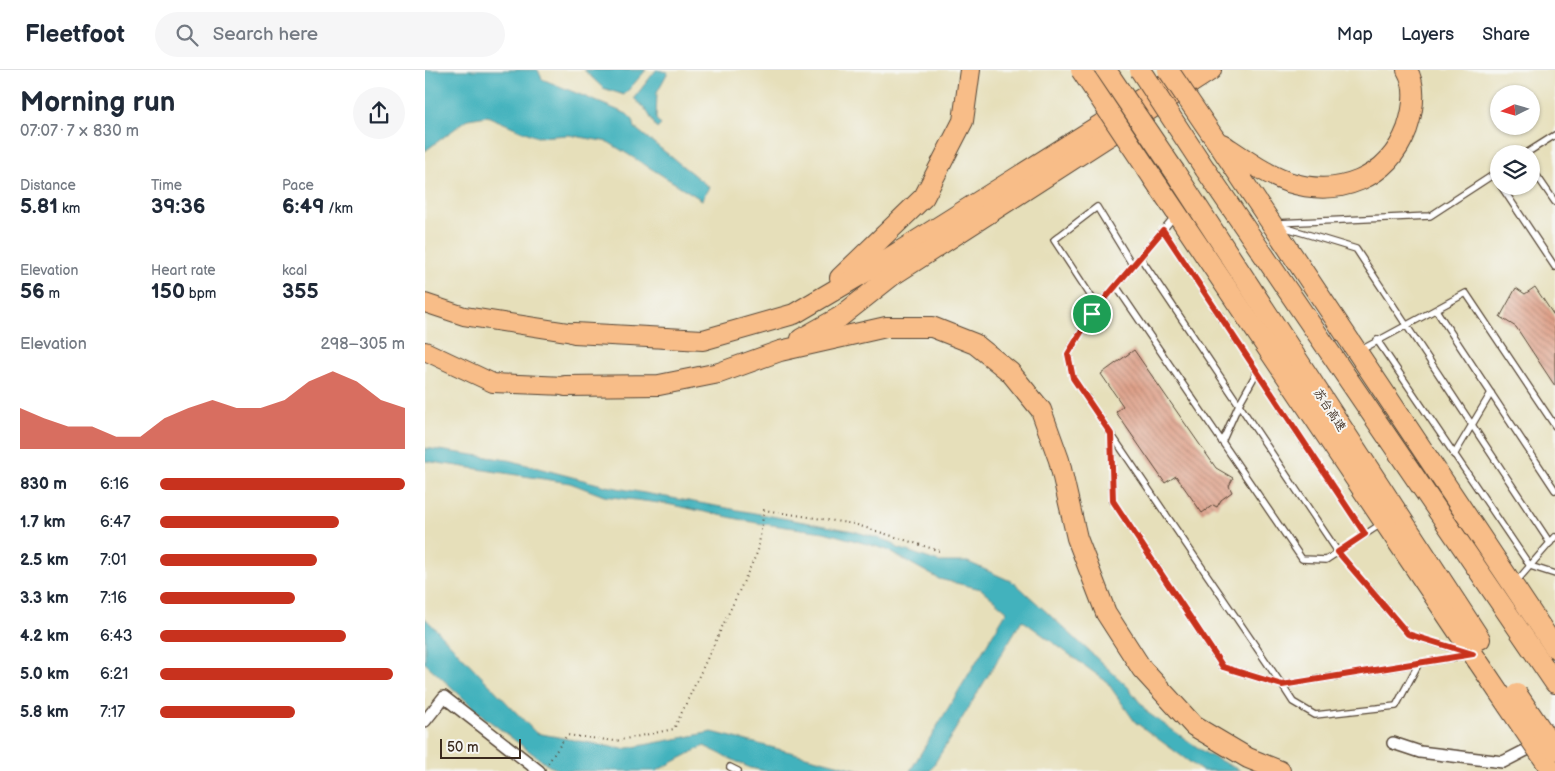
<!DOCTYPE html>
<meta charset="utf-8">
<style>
:root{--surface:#fff;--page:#f6f6f7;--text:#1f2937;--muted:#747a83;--line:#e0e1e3;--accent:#c8321e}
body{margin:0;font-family:"Balsamiq Sans","LXGW WenKai TC",sans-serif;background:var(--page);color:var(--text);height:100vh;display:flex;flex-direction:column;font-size:19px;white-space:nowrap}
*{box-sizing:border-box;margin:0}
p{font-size:16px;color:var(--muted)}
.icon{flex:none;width:28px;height:28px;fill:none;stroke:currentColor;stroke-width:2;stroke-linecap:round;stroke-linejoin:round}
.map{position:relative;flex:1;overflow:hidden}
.drawer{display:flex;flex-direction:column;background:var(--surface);width:425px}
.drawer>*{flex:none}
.needle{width:32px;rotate:265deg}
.controls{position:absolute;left:1065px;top:15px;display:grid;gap:10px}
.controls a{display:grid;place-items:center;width:50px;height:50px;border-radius:50%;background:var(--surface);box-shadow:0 1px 4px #0004;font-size:25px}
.scale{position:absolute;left:15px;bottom:12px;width:81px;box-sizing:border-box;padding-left:5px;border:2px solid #3b2a1e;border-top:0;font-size:14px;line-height:18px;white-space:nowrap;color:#3b2a1e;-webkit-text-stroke:4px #f6f6f2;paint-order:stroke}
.pin{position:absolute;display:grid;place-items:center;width:42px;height:42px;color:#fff;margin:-21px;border:2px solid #fff;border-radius:50%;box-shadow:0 1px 5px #0007}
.round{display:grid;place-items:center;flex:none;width:52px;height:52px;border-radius:26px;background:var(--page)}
.head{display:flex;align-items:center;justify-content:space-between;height:85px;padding:0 20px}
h1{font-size:28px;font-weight:800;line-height:38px}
.stats{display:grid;grid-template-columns:repeat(3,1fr);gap:8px;height:85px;padding:5px 20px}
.stats div{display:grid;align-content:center}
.stats b{font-size:21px;font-weight:800}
.stats small{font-size:14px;font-weight:400}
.stats p{font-size:14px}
.chart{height:140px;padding:10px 20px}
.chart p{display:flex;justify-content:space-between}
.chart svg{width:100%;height:90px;margin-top:5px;fill:var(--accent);opacity:.7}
ul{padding:0 20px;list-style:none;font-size:16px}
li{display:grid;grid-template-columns:80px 60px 1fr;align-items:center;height:38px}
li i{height:12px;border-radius:6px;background:var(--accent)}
header{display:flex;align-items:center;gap:30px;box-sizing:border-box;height:70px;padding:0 25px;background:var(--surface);border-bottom:1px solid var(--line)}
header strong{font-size:24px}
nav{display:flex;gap:28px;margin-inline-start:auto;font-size:18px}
.search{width:350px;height:45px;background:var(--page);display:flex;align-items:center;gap:12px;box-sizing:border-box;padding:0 18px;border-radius:28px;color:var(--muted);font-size:19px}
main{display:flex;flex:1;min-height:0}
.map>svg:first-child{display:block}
.water{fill:#43b2bd;stroke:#3f6e6e}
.building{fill:url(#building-back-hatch)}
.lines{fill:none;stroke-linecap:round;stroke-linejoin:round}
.service-casing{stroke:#554535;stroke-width:8}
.minor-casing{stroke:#554535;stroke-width:14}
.primary-casing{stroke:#554535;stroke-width:20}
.motorway-casing{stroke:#554535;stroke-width:22}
.path{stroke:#554535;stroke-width:2;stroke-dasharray:1 4;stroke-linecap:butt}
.service{stroke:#fff;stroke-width:5.5}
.minor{stroke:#fff;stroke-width:11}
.primary{stroke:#f8bd88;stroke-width:18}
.motorway{stroke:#f8bd88;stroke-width:20}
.motorway-bridge-casing{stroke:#554535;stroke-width:22;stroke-linecap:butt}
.motorway-bridge{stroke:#f8bd88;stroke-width:20}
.route-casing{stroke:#fff;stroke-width:10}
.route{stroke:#c8321e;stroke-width:6}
.labels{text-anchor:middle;stroke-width:4;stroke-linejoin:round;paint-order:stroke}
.street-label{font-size:12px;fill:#3b2a1e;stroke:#f6f6f2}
</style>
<header>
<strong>Fleetfoot</strong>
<div class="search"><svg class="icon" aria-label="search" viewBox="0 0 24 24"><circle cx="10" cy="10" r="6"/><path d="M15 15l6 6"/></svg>Search here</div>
<nav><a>Map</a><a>Layers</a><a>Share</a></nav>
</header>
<main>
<section class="drawer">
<div class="head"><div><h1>Morning run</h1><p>07:07 · 7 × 830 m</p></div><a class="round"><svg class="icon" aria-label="share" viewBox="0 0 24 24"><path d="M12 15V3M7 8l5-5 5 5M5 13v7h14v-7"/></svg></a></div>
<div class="stats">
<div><p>Distance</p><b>5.81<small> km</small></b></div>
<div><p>Time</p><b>39:36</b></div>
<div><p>Pace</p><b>6:49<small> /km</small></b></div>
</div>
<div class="stats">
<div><p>Elevation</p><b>56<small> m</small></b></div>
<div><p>Heart rate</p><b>150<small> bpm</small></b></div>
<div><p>kcal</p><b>355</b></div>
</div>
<div class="chart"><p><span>Elevation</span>298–305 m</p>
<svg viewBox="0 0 160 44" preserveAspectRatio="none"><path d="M0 44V24L10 29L20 33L30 33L40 38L50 38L60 29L70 24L80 20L90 24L100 24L110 20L120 11L130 6L140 11L150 20L160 24V44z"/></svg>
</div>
<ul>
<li><b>830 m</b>6:16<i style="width:100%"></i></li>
<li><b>1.7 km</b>6:47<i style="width:73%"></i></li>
<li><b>2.5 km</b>7:01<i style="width:64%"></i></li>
<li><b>3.3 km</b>7:16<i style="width:55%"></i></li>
<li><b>4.2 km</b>6:43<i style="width:76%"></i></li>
<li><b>5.0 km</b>6:21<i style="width:95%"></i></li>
<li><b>5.8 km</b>7:17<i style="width:55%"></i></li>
</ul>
</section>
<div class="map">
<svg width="1130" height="701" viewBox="0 0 1130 701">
<defs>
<pattern id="building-back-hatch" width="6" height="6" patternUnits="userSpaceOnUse" patternTransform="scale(1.25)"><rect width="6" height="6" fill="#dea089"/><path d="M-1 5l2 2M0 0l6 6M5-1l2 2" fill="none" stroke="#b5836f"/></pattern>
</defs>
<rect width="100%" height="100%" fill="#f6f6f2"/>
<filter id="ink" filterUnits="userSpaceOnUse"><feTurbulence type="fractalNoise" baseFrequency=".02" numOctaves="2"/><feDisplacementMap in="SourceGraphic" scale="10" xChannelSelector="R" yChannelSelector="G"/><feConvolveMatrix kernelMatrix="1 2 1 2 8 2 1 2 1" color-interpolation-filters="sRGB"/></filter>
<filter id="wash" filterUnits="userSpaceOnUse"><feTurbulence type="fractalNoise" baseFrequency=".0096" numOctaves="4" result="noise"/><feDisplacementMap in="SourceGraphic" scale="20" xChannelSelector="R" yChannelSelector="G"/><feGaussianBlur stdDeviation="1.12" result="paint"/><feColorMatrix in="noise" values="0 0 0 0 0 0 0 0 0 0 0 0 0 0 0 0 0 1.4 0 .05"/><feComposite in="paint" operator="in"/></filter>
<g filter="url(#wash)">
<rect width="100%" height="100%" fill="#e6dfba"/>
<g class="water">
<polygon points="0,0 113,0 117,9 202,44 208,50 210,58 284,117 277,130 183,72 144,65 112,67 62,46 43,49 0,81"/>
<polygon points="159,0 221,0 199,25 178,18"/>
<polygon points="231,0 243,2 232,22 231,49 236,55 232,59 223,43 209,28"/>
<polygon points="0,378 83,390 181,416 428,461 466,472 473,478 514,492 543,492 590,513 703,617 723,643 782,684 816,701 777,701 710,652 682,612 597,550 505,701 485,701 582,541 556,519 514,509 460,479 399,462 332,453 242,434 179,426 145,413 0,391"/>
<polygon points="0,548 111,663 198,679 287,662 439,701 341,701 325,698 279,676 231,701 137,701 124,696 59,647 0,593"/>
</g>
<g id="blocks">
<g class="building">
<polygon points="1110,217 1130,247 1130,316 1091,257 1075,247 1091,218 1100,224"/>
<polygon points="709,280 791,398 808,408 804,416 807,422 796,430 792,437 788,435 777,443 751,406 740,413 691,342 698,336 676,304"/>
</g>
</g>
</g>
<g filter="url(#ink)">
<use href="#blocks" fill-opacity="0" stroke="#554535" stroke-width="1"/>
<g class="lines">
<g class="service-casing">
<g id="service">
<polyline points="1100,84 1130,65"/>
<polyline points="1106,97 1130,132"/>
<polyline points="1076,116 1130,197"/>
<polyline points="749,147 667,244 643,284 648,308 857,615 1044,585"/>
<polyline points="852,153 1005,146 1074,101"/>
<polyline points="855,156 931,179 1125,473"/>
<polyline points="738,160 940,464"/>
<polyline points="715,187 913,482 983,564 1039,582"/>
<polyline points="691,216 877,489 901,490 956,454"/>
<polyline points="673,237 629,170 672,137 708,196"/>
<polyline points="1011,240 1130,420"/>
<polyline points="952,270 1105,496 1130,504"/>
<polyline points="936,280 1041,223 1130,356"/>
<polyline points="686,364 688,431 798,597 857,615 868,632 890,645 971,636 994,593"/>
<polyline points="797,372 814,334 832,302"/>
<polyline points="1029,385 1066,323"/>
<polyline points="1091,512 1130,467"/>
<polyline points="305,697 313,701"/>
</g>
</g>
<g class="minor-casing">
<g id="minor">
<polyline points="0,651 19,627 114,701"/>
<polyline points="968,673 995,682 1078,692 1113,674"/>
</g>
</g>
<g class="primary-casing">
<g id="primary">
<polyline points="0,233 39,246 149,263"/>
<polyline points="0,281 68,313 140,316"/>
</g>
</g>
<g class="motorway-casing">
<g id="motorway">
<polyline points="790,69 1130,578"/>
<path d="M 797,74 C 818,88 840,104 863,112 C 914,128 963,109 982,59 C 988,41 992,17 982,0"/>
<polyline points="780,99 1130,613"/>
<polyline points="750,102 1055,569"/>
<polyline points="728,108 1052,590"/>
<polyline points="415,208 499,127 538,51 545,0"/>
<polyline points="149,263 278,270 369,244 461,190 762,0"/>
<polyline points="376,269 415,247 468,205 786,0"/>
<polyline points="140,316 234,315 294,303 355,281 461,257 507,257 550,274 585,302 616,340 634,390 652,468 681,543 717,599 769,656 823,688 855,701"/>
</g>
</g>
<polyline class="path" points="123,693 142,665 190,671 249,659 333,481 339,440 429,454 515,481"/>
<use href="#service" class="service"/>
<use href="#minor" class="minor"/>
<use href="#primary" class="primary"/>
<use href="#motorway" class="motorway"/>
<g class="motorway-bridge-casing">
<g id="motorway-bridge">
<polyline points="656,0 728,108"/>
<polyline points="681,0 750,102"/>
<polyline points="715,0 780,99"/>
<polyline points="743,0 790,69"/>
<polyline points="1052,590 1127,701"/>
<polyline points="1092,624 1130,680"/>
</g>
</g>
<use href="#motorway-bridge" class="motorway-bridge"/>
</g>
</g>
<g class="lines" filter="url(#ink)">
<g class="route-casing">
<polygon id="route" points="738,160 940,464 913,482 983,564 1048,584 857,615 798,597 688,431 686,364 648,308 643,284 667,244"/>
</g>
<use href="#route" class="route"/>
</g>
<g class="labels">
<g class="street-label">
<text transform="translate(905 340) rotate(57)" y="4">苏台高速</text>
</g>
</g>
</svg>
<div class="controls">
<a><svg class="needle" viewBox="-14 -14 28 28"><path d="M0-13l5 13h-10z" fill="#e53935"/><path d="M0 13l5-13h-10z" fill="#747a83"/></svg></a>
<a><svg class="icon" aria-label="layers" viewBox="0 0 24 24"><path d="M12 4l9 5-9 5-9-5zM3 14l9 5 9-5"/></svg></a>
</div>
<div class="scale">50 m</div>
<div class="pin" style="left:667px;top:244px;background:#1e9e55"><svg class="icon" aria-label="arrive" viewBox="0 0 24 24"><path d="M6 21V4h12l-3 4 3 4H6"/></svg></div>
</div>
</main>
